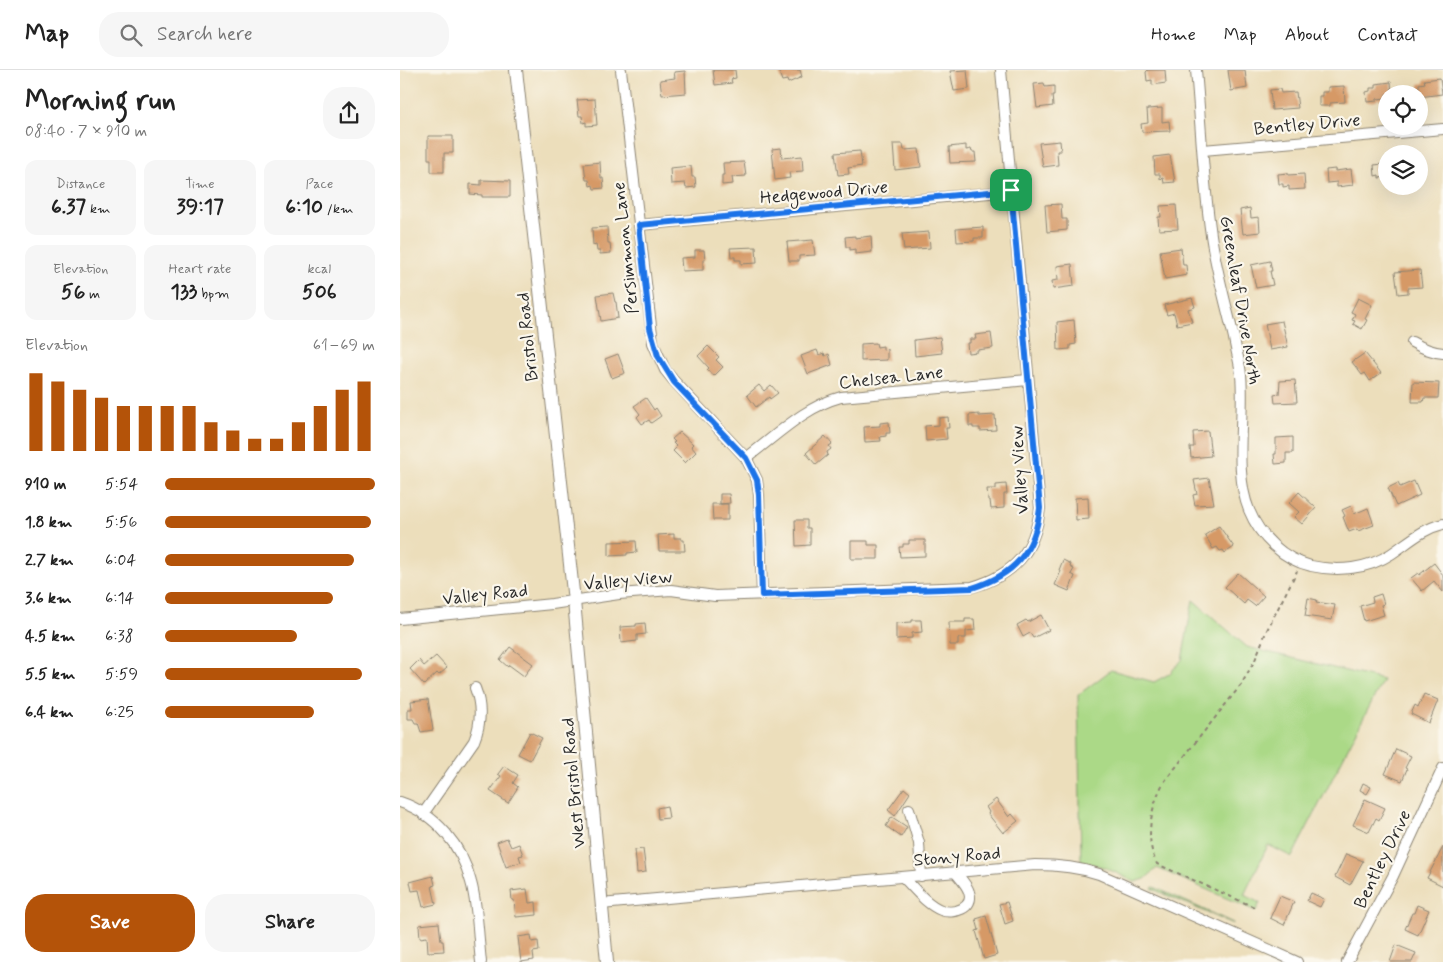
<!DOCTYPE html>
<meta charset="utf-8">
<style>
:root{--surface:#fff;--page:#f6f6f6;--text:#222;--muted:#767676;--line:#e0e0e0;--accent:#b45309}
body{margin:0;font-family:Mynerve,sans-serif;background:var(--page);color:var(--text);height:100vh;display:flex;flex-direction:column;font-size:19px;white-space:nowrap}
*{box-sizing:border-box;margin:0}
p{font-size:16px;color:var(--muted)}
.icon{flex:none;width:28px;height:28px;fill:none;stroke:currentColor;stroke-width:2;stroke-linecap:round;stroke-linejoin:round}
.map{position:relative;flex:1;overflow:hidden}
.details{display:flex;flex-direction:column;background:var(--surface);width:400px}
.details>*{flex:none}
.controls{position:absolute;left:978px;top:15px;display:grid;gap:10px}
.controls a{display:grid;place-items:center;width:50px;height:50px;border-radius:50%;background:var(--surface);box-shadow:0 5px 20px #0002;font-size:25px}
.pin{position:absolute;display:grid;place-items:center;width:42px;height:42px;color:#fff;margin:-21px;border-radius:10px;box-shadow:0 2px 8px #0006}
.round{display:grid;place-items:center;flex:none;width:52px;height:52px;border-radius:20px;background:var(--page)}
.headline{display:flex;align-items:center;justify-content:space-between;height:85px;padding:0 25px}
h1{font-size:28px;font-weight:700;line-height:38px}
.figures{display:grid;grid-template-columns:repeat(3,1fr);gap:8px;height:85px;padding:5px 25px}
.figures div{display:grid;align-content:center;border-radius:12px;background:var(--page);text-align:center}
.figures b{font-size:21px;font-weight:700}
.figures small{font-size:14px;font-weight:400}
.figures p{font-size:14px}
.chart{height:140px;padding:10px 25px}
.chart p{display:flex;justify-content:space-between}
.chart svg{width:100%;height:90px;margin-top:5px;stroke:var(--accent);stroke-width:6}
.primary-button{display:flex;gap:10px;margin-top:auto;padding:10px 25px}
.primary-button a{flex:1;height:58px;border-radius:20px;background:var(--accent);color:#fff;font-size:20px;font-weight:700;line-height:58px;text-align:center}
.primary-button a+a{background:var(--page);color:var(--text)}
ul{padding:0 25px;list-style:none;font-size:16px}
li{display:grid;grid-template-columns:80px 60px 1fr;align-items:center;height:38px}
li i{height:12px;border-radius:6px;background:var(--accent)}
header{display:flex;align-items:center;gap:30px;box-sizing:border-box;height:70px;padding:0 25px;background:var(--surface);border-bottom:1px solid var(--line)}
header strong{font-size:24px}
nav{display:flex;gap:28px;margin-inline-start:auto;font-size:18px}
.search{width:350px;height:45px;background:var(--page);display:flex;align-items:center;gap:12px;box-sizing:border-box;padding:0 18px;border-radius:20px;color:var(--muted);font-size:19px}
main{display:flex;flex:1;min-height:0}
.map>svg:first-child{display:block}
.grass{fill:#abd987;stroke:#6b8259}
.garden{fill:url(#garden-furrows);stroke:#6b8259}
.building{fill:#d69966}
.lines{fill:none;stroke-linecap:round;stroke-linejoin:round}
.minor-casing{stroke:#8c8473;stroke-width:12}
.major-casing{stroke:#8c8473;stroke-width:14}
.path{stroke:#8c8473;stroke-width:2;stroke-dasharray:4 4;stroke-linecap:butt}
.minor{stroke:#fff;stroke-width:10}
.major{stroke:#fff;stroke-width:12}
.route-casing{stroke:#fff;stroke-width:10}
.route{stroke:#1a73e8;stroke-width:6}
.labels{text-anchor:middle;stroke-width:4.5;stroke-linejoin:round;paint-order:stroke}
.street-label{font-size:18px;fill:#2b2b2b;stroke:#fbf7ec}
</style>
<header>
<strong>Map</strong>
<div class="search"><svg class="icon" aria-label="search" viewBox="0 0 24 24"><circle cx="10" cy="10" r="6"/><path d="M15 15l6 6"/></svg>Search here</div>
<nav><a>Home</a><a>Map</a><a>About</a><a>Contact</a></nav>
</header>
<main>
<section class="details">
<div class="headline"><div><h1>Morning run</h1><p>08:40 · 7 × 910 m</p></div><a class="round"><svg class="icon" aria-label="share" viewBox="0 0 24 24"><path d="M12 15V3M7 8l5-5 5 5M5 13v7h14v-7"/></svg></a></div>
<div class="figures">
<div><p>Distance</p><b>6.37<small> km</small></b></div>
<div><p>Time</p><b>39:17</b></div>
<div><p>Pace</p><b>6:10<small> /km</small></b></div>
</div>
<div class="figures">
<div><p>Elevation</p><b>56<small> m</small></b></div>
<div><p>Heart rate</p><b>133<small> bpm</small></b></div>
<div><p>kcal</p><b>506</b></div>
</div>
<div class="chart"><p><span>Elevation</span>61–69 m</p>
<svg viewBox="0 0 160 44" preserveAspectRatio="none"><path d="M5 44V6M15 44V10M25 44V14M35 44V18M45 44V22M55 44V22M65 44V22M75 44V22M85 44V30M95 44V34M105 44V38M115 44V38M125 44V30M135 44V22M145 44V14M155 44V10"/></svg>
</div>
<ul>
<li><b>910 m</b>5:54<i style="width:100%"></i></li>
<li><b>1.8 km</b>5:56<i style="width:98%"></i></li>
<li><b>2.7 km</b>6:04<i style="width:90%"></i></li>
<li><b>3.6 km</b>6:14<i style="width:80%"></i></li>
<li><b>4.5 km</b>6:38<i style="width:63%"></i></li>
<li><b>5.5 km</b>5:59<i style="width:94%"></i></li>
<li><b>6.4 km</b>6:25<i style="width:71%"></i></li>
</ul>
<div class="primary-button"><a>Save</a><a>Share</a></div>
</section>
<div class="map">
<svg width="1043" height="892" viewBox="0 0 1043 892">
<defs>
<pattern id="garden-furrows" width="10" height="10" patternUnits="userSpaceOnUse" patternTransform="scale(1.25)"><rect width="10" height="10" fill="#abd987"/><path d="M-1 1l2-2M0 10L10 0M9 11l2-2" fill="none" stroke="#93ba75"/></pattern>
</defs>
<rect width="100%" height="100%" fill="#fbf7ec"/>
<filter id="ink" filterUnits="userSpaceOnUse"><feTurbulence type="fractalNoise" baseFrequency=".02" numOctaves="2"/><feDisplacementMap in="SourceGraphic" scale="10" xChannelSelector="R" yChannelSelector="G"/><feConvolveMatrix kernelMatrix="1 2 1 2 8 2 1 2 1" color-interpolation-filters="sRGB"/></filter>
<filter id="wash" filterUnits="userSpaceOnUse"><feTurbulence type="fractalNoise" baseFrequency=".0096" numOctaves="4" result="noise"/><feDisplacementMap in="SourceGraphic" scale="20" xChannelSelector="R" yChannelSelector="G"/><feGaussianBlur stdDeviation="1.12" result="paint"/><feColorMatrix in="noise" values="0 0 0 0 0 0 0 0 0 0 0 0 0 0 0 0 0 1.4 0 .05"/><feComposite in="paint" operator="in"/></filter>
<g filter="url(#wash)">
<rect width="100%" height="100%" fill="#ecdebb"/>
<polygon class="grass" points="793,530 847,577 983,610 892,787 868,775 844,825 860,833 856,841 757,798 745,809 735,812 706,798 681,791 678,625 711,600 754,612 769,604 782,590"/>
<polygon class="garden" points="754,817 833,853 833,854 753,819 752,818"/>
<g id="blocks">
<g class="building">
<polygon points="313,0 335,0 336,8 331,9 332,13 315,15"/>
<polygon points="378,0 400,0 402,7 388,13 387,10 382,11"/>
<polygon points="567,0 569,19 554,21 550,1"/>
<polygon points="748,0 765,0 766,13 752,15 752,10 747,11 746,2"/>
<polygon points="828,0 845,0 847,18 831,21"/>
<polygon points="285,1 286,23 262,25 260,10 275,8 274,2"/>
<polygon points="1040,8 1042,24 1019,27 1019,14 1025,13 1024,10"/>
<polygon points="991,12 992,24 986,24 986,28 977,29 977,31 967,32 966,22 970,21 970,18 976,18 976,14"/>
<polygon points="644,13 645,17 654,16 654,25 652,25 653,36 637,38 634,14"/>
<polygon points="944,16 945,32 930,33 930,36 919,36 919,26 922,26 922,22 928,22 928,17"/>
<polygon points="880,19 881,23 896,22 898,38 872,40 870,20"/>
<polygon points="195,29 197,55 186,56 186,52 183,53 182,46 179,46 177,30"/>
<polygon points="762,38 762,52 769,51 770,61 742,62 741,54 748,53 747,39"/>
<polygon points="28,66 53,66 53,83 44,83 44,102 31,102 31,89 28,89"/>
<polygon points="660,71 661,81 657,81 658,95 643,97 639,73"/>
<polygon points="493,74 503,74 504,80 519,79 521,97 495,100"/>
<polygon points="566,75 566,80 571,79 572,82 575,82 576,92 550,93 549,77"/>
<polygon points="381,78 382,88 402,86 403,101 389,102 390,108 375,110 372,79"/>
<polygon points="460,81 462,96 448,98 449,104 438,105 435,83"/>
<polygon points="770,85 775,112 764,113 763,108 760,109 760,104 755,104 754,87"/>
<polygon points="200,92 201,108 203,108 204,118 194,119 193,115 190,116 189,110 186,110 184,94"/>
<polygon points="344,92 346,106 332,107 333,114 322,115 322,105 324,105 323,93"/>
<polygon points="983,94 983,96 986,96 986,107 979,108 979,105 975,106 974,95"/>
<polygon points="291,96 292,107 295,107 296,117 286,118 285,113 271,114 270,98"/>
<polygon points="935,99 935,101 951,99 953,115 937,117 937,112 927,113 926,100"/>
<polygon points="888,103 888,105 904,104 905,119 889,120 889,116 883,117 883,114 879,114 878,104"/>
<polygon points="81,110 110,111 110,127 82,127 82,125 70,124 70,114 81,115"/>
<polygon points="661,134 662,149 667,149 667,160 647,162 645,135"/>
<polygon points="776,135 778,159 759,160 758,147 761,147 760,136"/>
<polygon points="850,138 851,148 859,147 860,162 843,164 840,140"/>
<polygon points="207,157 208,173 210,173 211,183 200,184 200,181 197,181 196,174 193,175 192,158"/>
<polygon points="583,157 583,168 574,168 574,171 557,172 556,159"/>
<polygon points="529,162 530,178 504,180 502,164"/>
<polygon points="455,166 455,168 471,166 472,182 455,184 455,179 450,180 450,177 446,177 445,167"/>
<polygon points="413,170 415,185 399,186 399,191 389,191 387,172"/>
<polygon points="356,177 357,193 341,194 341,190 335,190 335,187 331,187 330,178"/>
<polygon points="781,178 783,195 786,195 787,205 765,209 760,181"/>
<polygon points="295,180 304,180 305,190 303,190 303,200 282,201 281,188 295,187"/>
<polygon points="870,191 872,201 870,201 873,215 856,218 851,195"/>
<polygon points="672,194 674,216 653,219 652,211 658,210 657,196"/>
<polygon points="1020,200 1022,217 1008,218 1008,223 998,224 995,202"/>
<polygon points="213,223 215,232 216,232 218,248 201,251 197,225"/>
<polygon points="792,228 795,237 788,239 792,252 777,255 774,243 767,245 764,235"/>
<polygon points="958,228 972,235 965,249 967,250 962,259 953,254 955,251 952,250 955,244 951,242"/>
<polygon points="674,250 676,274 670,275 670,279 658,280 657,252"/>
<polygon points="882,251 888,277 870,280 865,254"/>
<polygon points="591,263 593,278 577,280 577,282 568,283 567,273 570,273 570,269 576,269 575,265"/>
<polygon points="540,267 542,283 515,286 514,270"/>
<polygon points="476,273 477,277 483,276 483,280 487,279 487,290 461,291 461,274"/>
<polygon points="308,276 319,287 316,290 323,297 314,306 307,300 309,298 298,286"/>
<polygon points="417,280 419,285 424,283 425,286 429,284 432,295 408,304 401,286"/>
<polygon points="965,283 981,303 970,311 965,303 962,305 952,292"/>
<polygon points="218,284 225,303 212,308 205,289"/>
<polygon points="895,310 897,332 875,333 874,325 879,324 880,311"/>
<polygon points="1013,312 1039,313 1038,328 1024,328 1023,332 1012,332"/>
<polygon points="359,315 364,321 371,315 378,323 370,329 369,327 356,337 347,325"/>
<polygon points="246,328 254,340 256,338 261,346 251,353 249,350 242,354 237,347 240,344 234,336"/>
<polygon points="579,344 579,346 595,345 596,360 580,361 580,358 573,358 573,356 569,356 569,345"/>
<polygon points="548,347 549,358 546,358 547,369 526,371 525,356 539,355 539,348"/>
<polygon points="489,352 490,363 486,363 486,366 480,367 481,371 465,372 464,357 480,356 480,353"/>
<polygon points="808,361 811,386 791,388 790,377 794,377 793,362"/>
<polygon points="280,362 293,374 291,376 296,382 285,393 273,381 277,377 273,373 275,372 272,369"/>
<polygon points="425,366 432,374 429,376 431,379 427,382 428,385 416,395 406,383"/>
<polygon points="893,367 893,383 886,383 886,393 875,394 874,384 876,384 876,368"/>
<polygon points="809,408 814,434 795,435 793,425 797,424 794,410"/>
<polygon points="1014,411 1020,425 996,436 988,418 998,413 1000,417"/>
<polygon points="606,414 607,424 604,424 604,438 591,439 590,430 588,430 587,419 596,419 596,415"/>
<polygon points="899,422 916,438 902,454 894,447 899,442 889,433"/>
<polygon points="320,424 329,424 330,433 320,434"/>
<polygon points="688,427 689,449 676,450 675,428"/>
<polygon points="312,434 328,434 328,450 313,450"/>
<polygon points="951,436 954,444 968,438 974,455 958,461 957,459 949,462 943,447 945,446 942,440"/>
<polygon points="395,450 407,450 407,458 410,458 410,475 396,476"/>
<polygon points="819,456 834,477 825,483 823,480 820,481 817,477 813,479 805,465"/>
<polygon points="274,464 274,468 281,468 281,470 284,470 285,481 259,481 258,465"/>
<polygon points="509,470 525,470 525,486 500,487 499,477 503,477 503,474 509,474"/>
<polygon points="236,471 237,482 227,483 227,485 209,486 209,472"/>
<polygon points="451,471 468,471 468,475 478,475 478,489 451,489"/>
<polygon points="663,490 671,494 670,497 674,499 671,504 675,506 669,521 655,515 661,501 659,500"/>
<polygon points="1034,493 1043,505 1043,522 1034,511 1022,521 1011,508 1018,503 1019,505"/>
<polygon points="838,503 864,526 855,536 847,530 844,534 825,517"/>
<polygon points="981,524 984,534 981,535 984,545 964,551 960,536 973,532 972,527"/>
<polygon points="908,528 917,530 916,532 935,535 932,550 905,546"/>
<polygon points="641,545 649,560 633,568 630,563 623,567 617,555 626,550 628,552"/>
<polygon points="565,549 574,549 575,560 566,561 566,568 558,568 558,575 550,575 549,552 565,552"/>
<polygon points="512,550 521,550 522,562 512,563 512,568 496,569 496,553 512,552"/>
<polygon points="245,553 246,564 237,565 237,571 221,573 220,557 236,556 236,554"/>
<polygon points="110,577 133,594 124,606 109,595 108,597 100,590"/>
<polygon points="36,586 47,598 39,605 37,603 24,615 10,599 19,590 24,596"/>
<polygon points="1024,624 1038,630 1029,653 1011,644 1015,635 1018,637"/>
<polygon points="28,629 33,660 21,662 18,653 15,653 13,649 8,649 8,639 12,639 11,631"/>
<polygon points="130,662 142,668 130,690 118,684"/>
<polygon points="996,679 1011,686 1005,698 1007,699 1002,711 985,704"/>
<polygon points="104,696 118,705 113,713 118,717 108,733 90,721 101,706 98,704"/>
<polygon points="963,713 971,717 967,724 960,720"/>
<polygon points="504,718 510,723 495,746 488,740"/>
<polygon points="596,729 609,747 612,744 618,751 603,763 588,744 589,742 586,737"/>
<polygon points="965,729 985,738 979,750 976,748 969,762 953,755"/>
<polygon points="267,736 269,748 258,749 257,738"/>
<polygon points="492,747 507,757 501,767 486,756"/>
<polygon points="107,768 111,777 119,774 123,785 119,786 121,792 106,797 97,772"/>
<polygon points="1043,777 1043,816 1027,808"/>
<polygon points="243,779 246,802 237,803 235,780"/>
<polygon points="946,784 963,791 950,815 935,807"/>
<polygon points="33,806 35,815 32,816 36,834 23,837 19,820 12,821 10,812"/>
<polygon points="127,819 129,833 136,832 137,845 116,847 114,830 112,830 111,821"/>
<polygon points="911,823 924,829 920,837 907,831"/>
<polygon points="880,826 894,832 884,855 870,848"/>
<polygon points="607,832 613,851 605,854 599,834"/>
<polygon points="1017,835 1029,840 1018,865 1005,859 1012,843 1014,843"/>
<polygon points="586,846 597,885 584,889 576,861 579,860 576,849"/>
<polygon points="39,853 41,871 43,871 44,881 28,882 27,867 20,868 19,855"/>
<polygon points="131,865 132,872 138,871 139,881 133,882 134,890 121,892 118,867"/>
<polygon points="996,875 1016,883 1012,892 990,892"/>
</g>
</g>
</g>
<g filter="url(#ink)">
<use href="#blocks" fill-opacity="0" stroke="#8c8473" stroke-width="1"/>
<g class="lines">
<g class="minor-casing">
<g id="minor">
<polyline points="221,0 253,273 265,300 274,311 346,388 357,410 359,425 362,525"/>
<path d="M 796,0 C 801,55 803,111 811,165 C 816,200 826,234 834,268 C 836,281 840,293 841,305 C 845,347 833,401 849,440 C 860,467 883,489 911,496 C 938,502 968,499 991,484 C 1009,472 1022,459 1043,454"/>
<polyline points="803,80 1043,59"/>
<polyline points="239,155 611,121"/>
<path d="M 1012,272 C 1022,278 1031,282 1043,283"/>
<path d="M 346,388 C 376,366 404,337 441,327 L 628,310"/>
<path d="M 0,549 L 152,534 L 219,524 L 271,520 L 315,526 L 572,517 C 614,505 635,482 640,438 L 601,0"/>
<path d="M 0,732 C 36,744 62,776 71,812 C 78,837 78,866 81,892"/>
<polyline points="509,739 519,773 521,806"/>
<path d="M 23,744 L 74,671 C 81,654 82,636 75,618"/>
<path d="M 503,807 C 514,818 526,834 541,840 C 553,845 575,838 569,822 C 567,815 560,808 556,803"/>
<path d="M 201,834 L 635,795 C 657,795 678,797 699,804 L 897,892"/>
<polyline points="947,892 993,806 1043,698"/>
</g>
</g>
<g class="major-casing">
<polyline id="major" points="116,0 174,531 207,892"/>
</g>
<path class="path" d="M 854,837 L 757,794 C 744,770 751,734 764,712 L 841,615 L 855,590 L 866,562 L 897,501"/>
<use href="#minor" class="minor"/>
<use href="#major" class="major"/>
</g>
</g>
<g class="lines" filter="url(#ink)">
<g class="route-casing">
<path id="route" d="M 611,120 L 640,438 C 635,482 614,505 572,518 L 362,525 L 359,425 L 357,410 L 346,388 L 274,312 L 258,286 L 250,258 L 239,155 Z"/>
</g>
<use href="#route" class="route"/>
</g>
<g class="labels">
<g class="street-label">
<text transform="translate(907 54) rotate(-5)" y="6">Bentley Drive</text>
<text transform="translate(424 122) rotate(-5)" y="6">Hedgewood Drive</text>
<text transform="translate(225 178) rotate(-96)" y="6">Persimmon Lane</text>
<text transform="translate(841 230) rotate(80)" y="6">Greenleaf Drive North</text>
<text transform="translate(127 267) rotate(-96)" y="6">Bristol Road</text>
<text transform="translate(491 307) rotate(-6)" y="6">Chelsea Lane</text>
<text transform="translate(619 400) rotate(-94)" y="6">Valley View</text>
<text transform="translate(228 510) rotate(-5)" y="6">Valley View</text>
<text transform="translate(85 524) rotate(-6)" y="6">Valley Road</text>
<text transform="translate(173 713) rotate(-95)" y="6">West Bristol Road</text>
<text transform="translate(557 786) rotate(-5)" y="6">Stony Road</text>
<text transform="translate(982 789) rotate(-64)" y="6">Bentley Drive</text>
</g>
</g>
</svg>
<div class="controls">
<a><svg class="icon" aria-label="locate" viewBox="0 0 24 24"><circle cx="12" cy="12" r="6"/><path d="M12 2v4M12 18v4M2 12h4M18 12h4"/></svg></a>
<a><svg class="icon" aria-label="layers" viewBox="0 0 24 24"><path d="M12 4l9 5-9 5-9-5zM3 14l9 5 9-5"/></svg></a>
</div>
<div class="pin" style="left:611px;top:120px;background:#1e9e55"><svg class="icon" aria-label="arrive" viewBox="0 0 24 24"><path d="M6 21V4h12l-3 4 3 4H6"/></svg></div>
</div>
</main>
